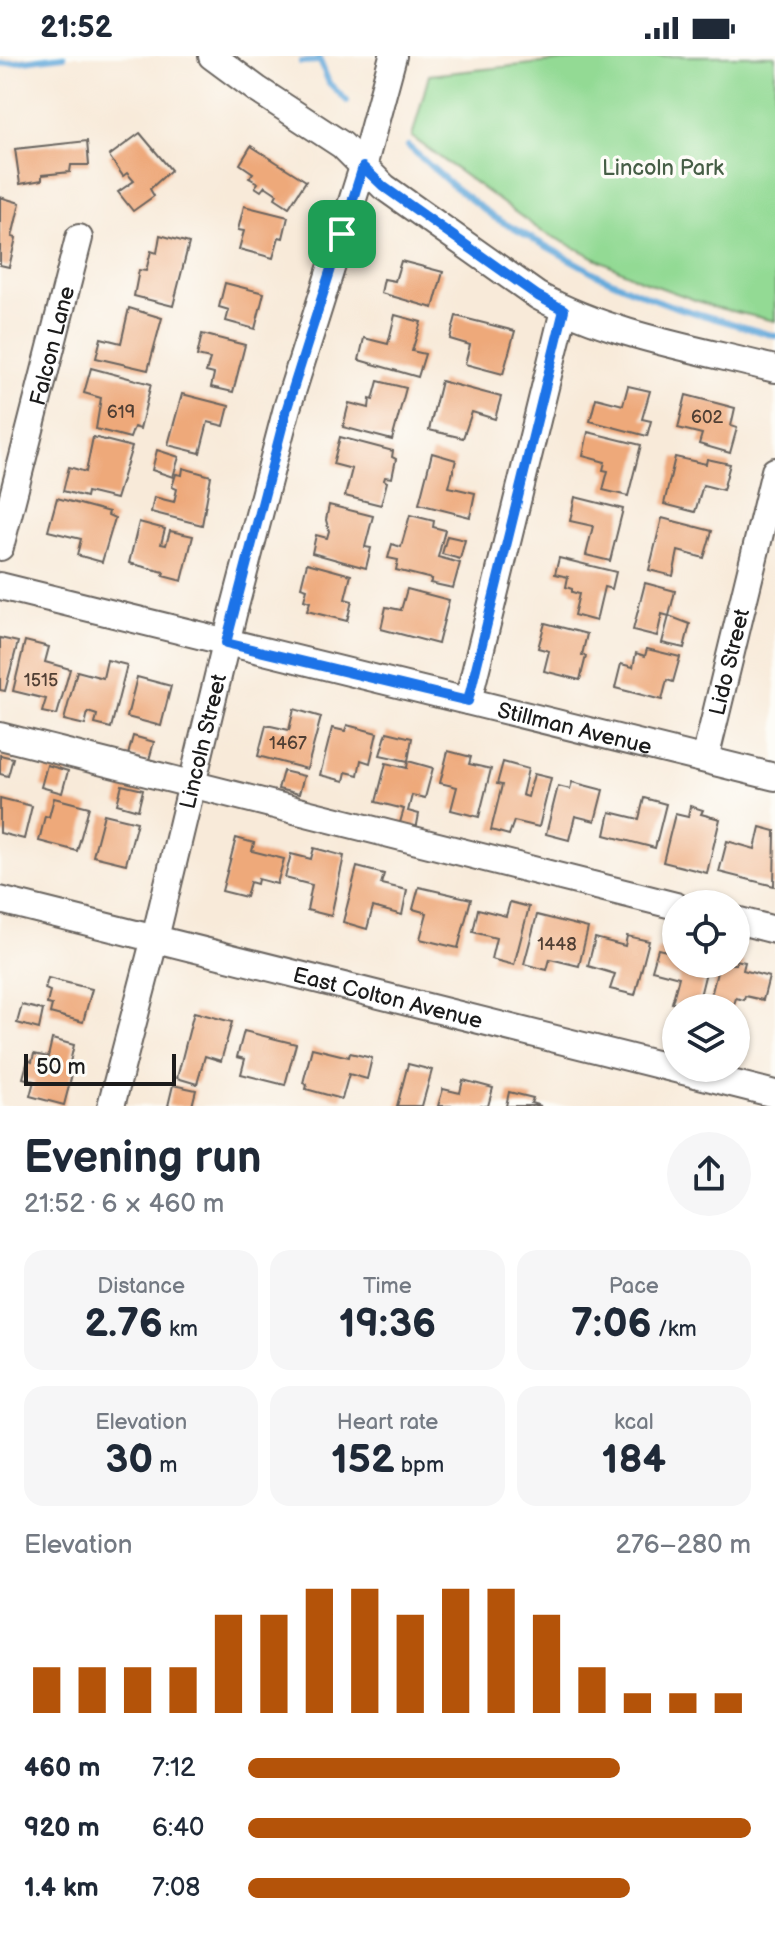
<!DOCTYPE html>
<meta charset="utf-8">
<style>
:root{--surface:#fff;--page:#f6f6f7;--text:#1f2937;--muted:#747a83;--accent:#b45309}
body{margin:0;font-family:"Balsamiq Sans",sans-serif;background:var(--page);color:var(--text);height:100vh;display:flex;flex-direction:column;font-size:30px;white-space:nowrap}
*{box-sizing:border-box;margin:0}
p{font-size:26px;color:var(--muted)}
.icon{flex:none;width:44px;height:44px;fill:none;stroke:currentColor;stroke-width:2;stroke-linecap:round;stroke-linejoin:round}
.map{position:relative;height:1050px;overflow:hidden}
.drawer{display:flex;flex-direction:column;background:var(--surface);flex:1}
.drawer>*{flex:none}
.tools{position:absolute;left:662px;top:834px;display:grid;gap:16px}
.tools a{display:grid;place-items:center;width:88px;height:88px;border-radius:50%;background:var(--surface);box-shadow:0 2px 6px #0004;font-size:40px}
.scale{position:absolute;left:24px;bottom:20px;width:152px;box-sizing:border-box;padding-left:8px;border:4px solid #1c1c1c;border-top:0;font-size:22px;line-height:28px;white-space:nowrap;color:#1c1c1c;-webkit-text-stroke:6px #fdfcf7;paint-order:stroke}
.pin{position:absolute;display:grid;place-items:center;width:68px;height:68px;color:#fff;margin:-34px;border-radius:16px;box-shadow:0 4px 12px #0006}
.round{display:grid;place-items:center;flex:none;width:84px;height:84px;border-radius:42px;background:var(--page)}
.headline{display:flex;align-items:center;justify-content:space-between;height:136px;padding:0 24px}
h1{font-size:44px;font-weight:700;line-height:60px}
.figures{display:grid;grid-template-columns:repeat(3,1fr);gap:12px;height:136px;padding:8px 24px}
.figures div{display:grid;align-content:center;border-radius:20px;background:var(--page);text-align:center}
.figures b{font-size:40px;font-weight:700}
.figures small{font-size:22px;font-weight:400}
.figures p{font-size:22px}
.chart{height:224px;padding:16px 24px}
.chart p{display:flex;justify-content:space-between}
.chart svg{width:100%;height:144px;margin-top:8px;stroke:var(--accent);stroke-width:6}
ul{padding:0 24px;list-style:none;font-size:26px}
li{display:grid;grid-template-columns:128px 96px 1fr;align-items:center;height:60px}
li i{height:20px;border-radius:10px;background:var(--accent)}
.status{display:flex;justify-content:space-between;align-items:center;height:56px;padding:0 40px;background:var(--surface);direction:ltr}
.status svg{height:22px;fill:currentColor}
.map>svg:first-child{display:block}
.green{fill:#93da94;stroke:#587b58;stroke-width:2}
.lines{fill:none;stroke-linecap:round;stroke-linejoin:round}
.stream{stroke:#66aadb;stroke-width:6}
.building{fill:#eea97a}
.minor-casing{stroke:#69645e;stroke-width:30}
.minor{stroke:#fff;stroke-width:26}
.route-casing{stroke:#fff;stroke-width:16}
.route{stroke:#1a73e8;stroke-width:10}
.labels{text-anchor:middle;stroke-width:7;stroke-linejoin:round;paint-order:stroke}
.number-label{font-size:18px;fill:#503f34}
.park-label{font-size:22px;fill:#465e46;stroke:#fdfcf7}
.street-label{font-size:22px;fill:#1c1c1c;stroke:#fdfcf7}
</style>
<div class="status"><b>21:52</b><svg viewBox="0 0 49 12"><path d="M0 12V9h3v3zM5 12V6h3v6zM10 12V3h3v9zM15 12V0h3v12zM26 1h20v11H26zM47 4h2v5h-2z"/></svg></div>
<div class="map">
<svg width="775" height="1050" viewBox="0 0 775 1050">
<rect width="100%" height="100%" fill="#fdfcf7"/>
<filter id="ink" filterUnits="userSpaceOnUse"><feTurbulence type="fractalNoise" baseFrequency=".0125" numOctaves="2"/><feDisplacementMap in="SourceGraphic" scale="16" xChannelSelector="R" yChannelSelector="G"/><feConvolveMatrix kernelMatrix="1 2 1 2 8 2 1 2 1" color-interpolation-filters="sRGB"/></filter>
<filter id="wash" filterUnits="userSpaceOnUse"><feTurbulence type="fractalNoise" baseFrequency=".006" numOctaves="4" result="noise"/><feDisplacementMap in="SourceGraphic" scale="32" xChannelSelector="R" yChannelSelector="G"/><feGaussianBlur stdDeviation="1.8" result="paint"/><feColorMatrix in="noise" values="0 0 0 0 0 0 0 0 0 0 0 0 0 0 0 0 0 1.4 0 .05"/><feComposite in="paint" operator="in"/></filter>
<g filter="url(#wash)">
<rect width="100%" height="100%" fill="#f8ead9"/>
<polygon class="green" points="606,0 775,0 775,265 714,251 640,224 541,175 412,81 429,19"/>
<g class="lines">
<g class="stream">
<polyline points="318,0 329,27 347,45"/>
<polyline points="301,6 320,5"/>
<polyline points="0,8 64,0"/>
<polyline points="408,90 453,130 495,162 600,220 646,240 675,251 775,280"/>
</g>
</g>
<g id="blocks">
<g class="building">
<polygon points="140,77 171,114 150,133 154,140 133,155 118,136 134,125 127,117 123,120 109,100"/>
<polygon points="87,85 89,109 71,109 70,116 42,119 42,124 20,128 15,93"/>
<polygon points="251,90 306,125 289,151 275,142 277,138 265,130 261,135 255,131 258,127 249,122 253,117 240,108"/>
<polygon points="0,141 20,147 12,181 16,182 9,211 0,209"/>
<polygon points="244,150 288,161 283,182 279,181 273,202 239,193 244,175 238,174"/>
<polygon points="160,179 189,187 173,250 134,240 139,214 146,215 151,195 157,197"/>
<polygon points="401,205 443,216 433,252 381,237 384,223 395,225"/>
<polygon points="225,227 264,237 255,273 226,265 229,254 219,251"/>
<polygon points="129,252 162,262 148,314 96,302 101,282 121,287"/>
<polygon points="395,259 421,266 412,295 425,298 418,321 359,304 364,282 388,288"/>
<polygon points="456,260 515,275 503,318 465,308 470,289 450,283"/>
<polygon points="202,278 245,289 233,336 211,331 214,318 206,316 210,303 197,300"/>
<polygon points="91,312 151,328 140,373 134,371 130,382 96,373 101,342 84,337"/>
<polygon points="378,325 406,332 392,384 343,371 349,347 369,352 370,343 373,344"/>
<polygon points="441,325 501,341 495,363 472,356 463,382 429,374"/>
<polygon points="628,330 650,335 642,363 651,365 647,380 590,365 596,342 623,349"/>
<polygon points="182,338 229,350 224,370 208,366 200,397 168,389"/>
<polygon points="686,339 735,352 731,370 737,372 730,397 699,388 702,378 678,372"/>
<polygon points="588,376 641,389 628,440 603,434 608,415 603,414 605,406 583,400"/>
<polygon points="93,381 132,391 116,443 87,436 86,441 63,435 69,411 86,416"/>
<polygon points="340,381 393,395 392,401 396,403 392,422 385,421 384,424 387,426 381,449 345,440 352,413 333,408"/>
<polygon points="157,394 179,401 173,421 152,414"/>
<polygon points="432,397 456,404 449,431 475,437 470,461 419,448"/>
<polygon points="675,401 706,408 707,403 730,408 723,434 703,429 695,456 664,448"/>
<polygon points="183,412 211,420 202,469 151,456 154,441 174,446 177,433 172,431 176,418 182,419"/>
<polygon points="575,441 623,453 610,505 586,499 593,470 570,465"/>
<polygon points="57,442 109,456 108,459 115,462 102,506 77,499 81,483 48,475"/>
<polygon points="329,449 373,460 365,491 371,492 366,512 312,497 316,479 327,482 329,475 326,464"/>
<polygon points="410,459 434,465 433,471 445,474 438,501 460,507 453,532 430,527 432,523 396,514 398,504 388,502 392,488 401,491"/>
<polygon points="662,462 712,475 704,502 678,495 673,520 649,514"/>
<polygon points="139,466 165,473 161,488 166,489 170,475 193,480 182,525 163,520 164,516 129,507"/>
<polygon points="447,480 465,484 460,503 442,498"/>
<polygon points="559,502 616,516 612,533 604,531 596,565 574,559 579,538 572,536 572,533 566,531 568,521 555,518"/>
<polygon points="307,507 351,519 345,543 352,545 347,565 307,555 310,546 304,544 307,533 301,531"/>
<polygon points="645,527 675,535 669,560 662,558 657,580 633,574"/>
<polygon points="407,533 449,544 438,588 381,573 386,551 401,554"/>
<polygon points="669,560 690,568 684,592 662,587"/>
<polygon points="545,567 587,578 582,599 586,600 580,624 544,615 549,595 538,592"/>
<polygon points="0,582 18,586 5,635 0,634"/>
<polygon points="25,585 49,591 45,606 70,613 57,659 42,656 46,643 13,635"/>
<polygon points="647,593 680,601 673,626 667,624 662,644 615,632 621,608 633,611 636,597 645,600"/>
<polygon points="107,604 127,609 111,672 95,668 97,659 88,656 85,669 64,664 77,615 103,622"/>
<polygon points="137,621 171,630 161,670 127,661"/>
<polygon points="294,653 321,661 307,713 258,700 266,669 289,674"/>
<polygon points="347,669 377,677 370,707 361,704 358,719 346,716 344,725 320,719 332,672 345,675"/>
<polygon points="387,676 412,682 408,705 380,699"/>
<polygon points="133,680 154,686 149,704 128,699"/>
<polygon points="448,695 471,701 469,708 491,713 479,761 451,754 457,731 440,727"/>
<polygon points="0,699 13,702 8,720 0,718"/>
<polygon points="408,705 433,712 425,742 412,739 408,755 419,758 416,774 399,770 404,753 376,746 386,707 407,712"/>
<polygon points="503,706 528,713 522,739 528,741 534,718 551,722 539,771 514,765 509,779 491,774 502,729 497,728"/>
<polygon points="47,709 68,715 62,737 41,731"/>
<polygon points="283,715 304,720 299,738 278,733"/>
<polygon points="572,726 603,734 595,765 575,760 569,784 546,778 558,730 570,733"/>
<polygon points="122,729 143,734 138,754 117,748"/>
<polygon points="0,742 32,750 24,783 0,777"/>
<polygon points="54,742 89,751 77,795 39,785 45,760 49,761"/>
<polygon points="644,742 666,748 655,792 605,779 610,756 639,763"/>
<polygon points="690,750 703,754 701,758 720,763 707,817 663,806 675,758 688,761"/>
<polygon points="104,758 137,766 126,808 93,800"/>
<polygon points="760,771 775,775 774,830 719,816 727,785 755,793"/>
<polygon points="236,782 254,787 252,795 284,803 277,828 258,823 257,828 250,826 246,841 222,835"/>
<polygon points="314,792 344,800 331,860 307,854 312,829 285,822 291,798 311,803"/>
<polygon points="357,811 384,818 381,828 407,834 402,859 373,851 367,873 343,866"/>
<polygon points="419,831 471,843 458,892 420,883 427,857 413,853"/>
<polygon points="510,846 529,851 514,909 491,903 496,882 473,876 478,853 506,860"/>
<polygon points="537,859 588,872 579,910 550,903 547,914 524,908"/>
<polygon points="627,880 649,885 635,939 610,933 615,918 588,910 595,882 625,890"/>
<polygon points="658,893 676,897 676,908 708,908 697,952 672,947 679,921 652,914"/>
<polygon points="736,904 745,906 743,914 769,921 763,944 745,940 744,944 736,942 733,952 708,952 719,908 736,908"/>
<polygon points="48,922 92,933 83,966 50,957 52,949 47,948 50,935 45,933"/>
<polygon points="22,949 43,954 39,973 17,967"/>
<polygon points="194,956 232,966 221,1005 205,1000 197,1028 177,1022"/>
<polygon points="244,975 296,988 285,1029 241,1018 245,1003 237,1001"/>
<polygon points="52,983 74,989 70,1006 75,1007 64,1049 30,1040 34,1025 23,1022 28,1004 32,1006 34,998 48,1001"/>
<polygon points="312,992 349,1001 350,997 372,1002 367,1023 349,1018 342,1043 306,1033 307,1029 303,1027"/>
<polygon points="408,1008 432,1014 422,1050 397,1050"/>
<polygon points="463,1024 493,1032 488,1050 438,1050 443,1033 460,1037"/>
<polygon points="173,1029 196,1034 192,1050 168,1050"/>
<polygon points="509,1036 533,1042 531,1047 541,1050 506,1050"/>
</g>
</g>
</g>
<g filter="url(#ink)">
<use href="#blocks" fill-opacity="0" stroke="#69645e" stroke-width="2"/>
<g class="lines">
<g class="minor-casing">
<g id="minor">
<path d="M 212,0 L 258,34 L 342,89 L 384,131 L 538,240 C 610,279 696,293 775,313"/>
<path id="s1" d="M 0,491 L 79,182"/>
<path id="s2" d="M 0,530 L 775,721"/>
<polyline points="468,645 564,254"/>
<polyline points="0,680 676,850"/>
<path id="s3" d="M 705,703 L 775,415"/>
<path id="s4" d="M 0,844 L 775,1038"/>
<polyline points="736,864 775,874"/>
<path id="s5" d="M 111,1050 L 155,882 L 233,558 L 287,352 L 363,111 L 393,0"/>
</g>
</g>
<use href="#minor" class="minor"/>
</g>
</g>
<g class="lines" filter="url(#ink)">
<g class="route-casing">
<polygon id="route" points="363,111 384,131 538,240 564,254 468,645 226,587 287,352"/>
</g>
<use href="#route" class="route"/>
</g>
<g class="labels">
<g class="number-label">
<text x="121" y="362">619</text>
<text x="707" y="367">602</text>
<text x="41" y="630">1515</text>
<text x="288" y="693">1467</text>
<text x="557" y="894">1448</text>
</g>
<g class="park-label">
<text x="663" y="119">Lincoln Park</text>
</g>
<g class="street-label">
<text dy="8" stroke="none"><textPath href="#s1" startOffset="208">Falcon Lane</textPath></text>
<text dy="8" stroke="none"><textPath href="#s3" startOffset="100">Lido Street</textPath></text>
<text dy="8" stroke="none"><textPath href="#s2" startOffset="592">Stillman Avenue</textPath></text>
<text dy="8" stroke="none"><textPath href="#s5" startOffset="376">Lincoln Street</textPath></text>
<text dy="8" stroke="none"><textPath href="#s4" startOffset="400">East Colton Avenue</textPath></text>
</g>
</g>
</svg>
<div class="tools">
<a><svg class="icon" aria-label="locate" viewBox="0 0 24 24"><circle cx="12" cy="12" r="6"/><path d="M12 2v4M12 18v4M2 12h4M18 12h4"/></svg></a>
<a><svg class="icon" aria-label="layers" viewBox="0 0 24 24"><path d="M12 4l9 5-9 5-9-5zM3 14l9 5 9-5"/></svg></a>
</div>
<div class="scale">50 m</div>
<div class="pin" style="left:342px;top:178px;background:#1e9e55"><svg class="icon" aria-label="arrive" viewBox="0 0 24 24"><path d="M6 21V4h12l-3 4 3 4H6"/></svg></div>
</div>
<section class="drawer">
<div class="headline"><div><h1>Evening run</h1><p>21:52 · 6 × 460 m</p></div><a class="round"><svg class="icon" aria-label="share" viewBox="0 0 24 24"><path d="M12 15V3M7 8l5-5 5 5M5 13v7h14v-7"/></svg></a></div>
<div class="figures">
<div><p>Distance</p><b>2.76<small> km</small></b></div>
<div><p>Time</p><b>19:36</b></div>
<div><p>Pace</p><b>7:06<small> /km</small></b></div>
</div>
<div class="figures">
<div><p>Elevation</p><b>30<small> m</small></b></div>
<div><p>Heart rate</p><b>152<small> bpm</small></b></div>
<div><p>kcal</p><b>184</b></div>
</div>
<div class="chart"><p><span>Elevation</span>276–280 m</p>
<svg viewBox="0 0 160 44" preserveAspectRatio="none"><path d="M5 44V30M15 44V30M25 44V30M35 44V30M45 44V14M55 44V14M65 44V6M75 44V6M85 44V14M95 44V6M105 44V6M115 44V14M125 44V30M135 44V38M145 44V38M155 44V38"/></svg>
</div>
<ul>
<li><b>460 m</b>7:12<i style="width:74%"></i></li>
<li><b>920 m</b>6:40<i style="width:100%"></i></li>
<li><b>1.4 km</b>7:08<i style="width:76%"></i></li>
</ul>
</section>
